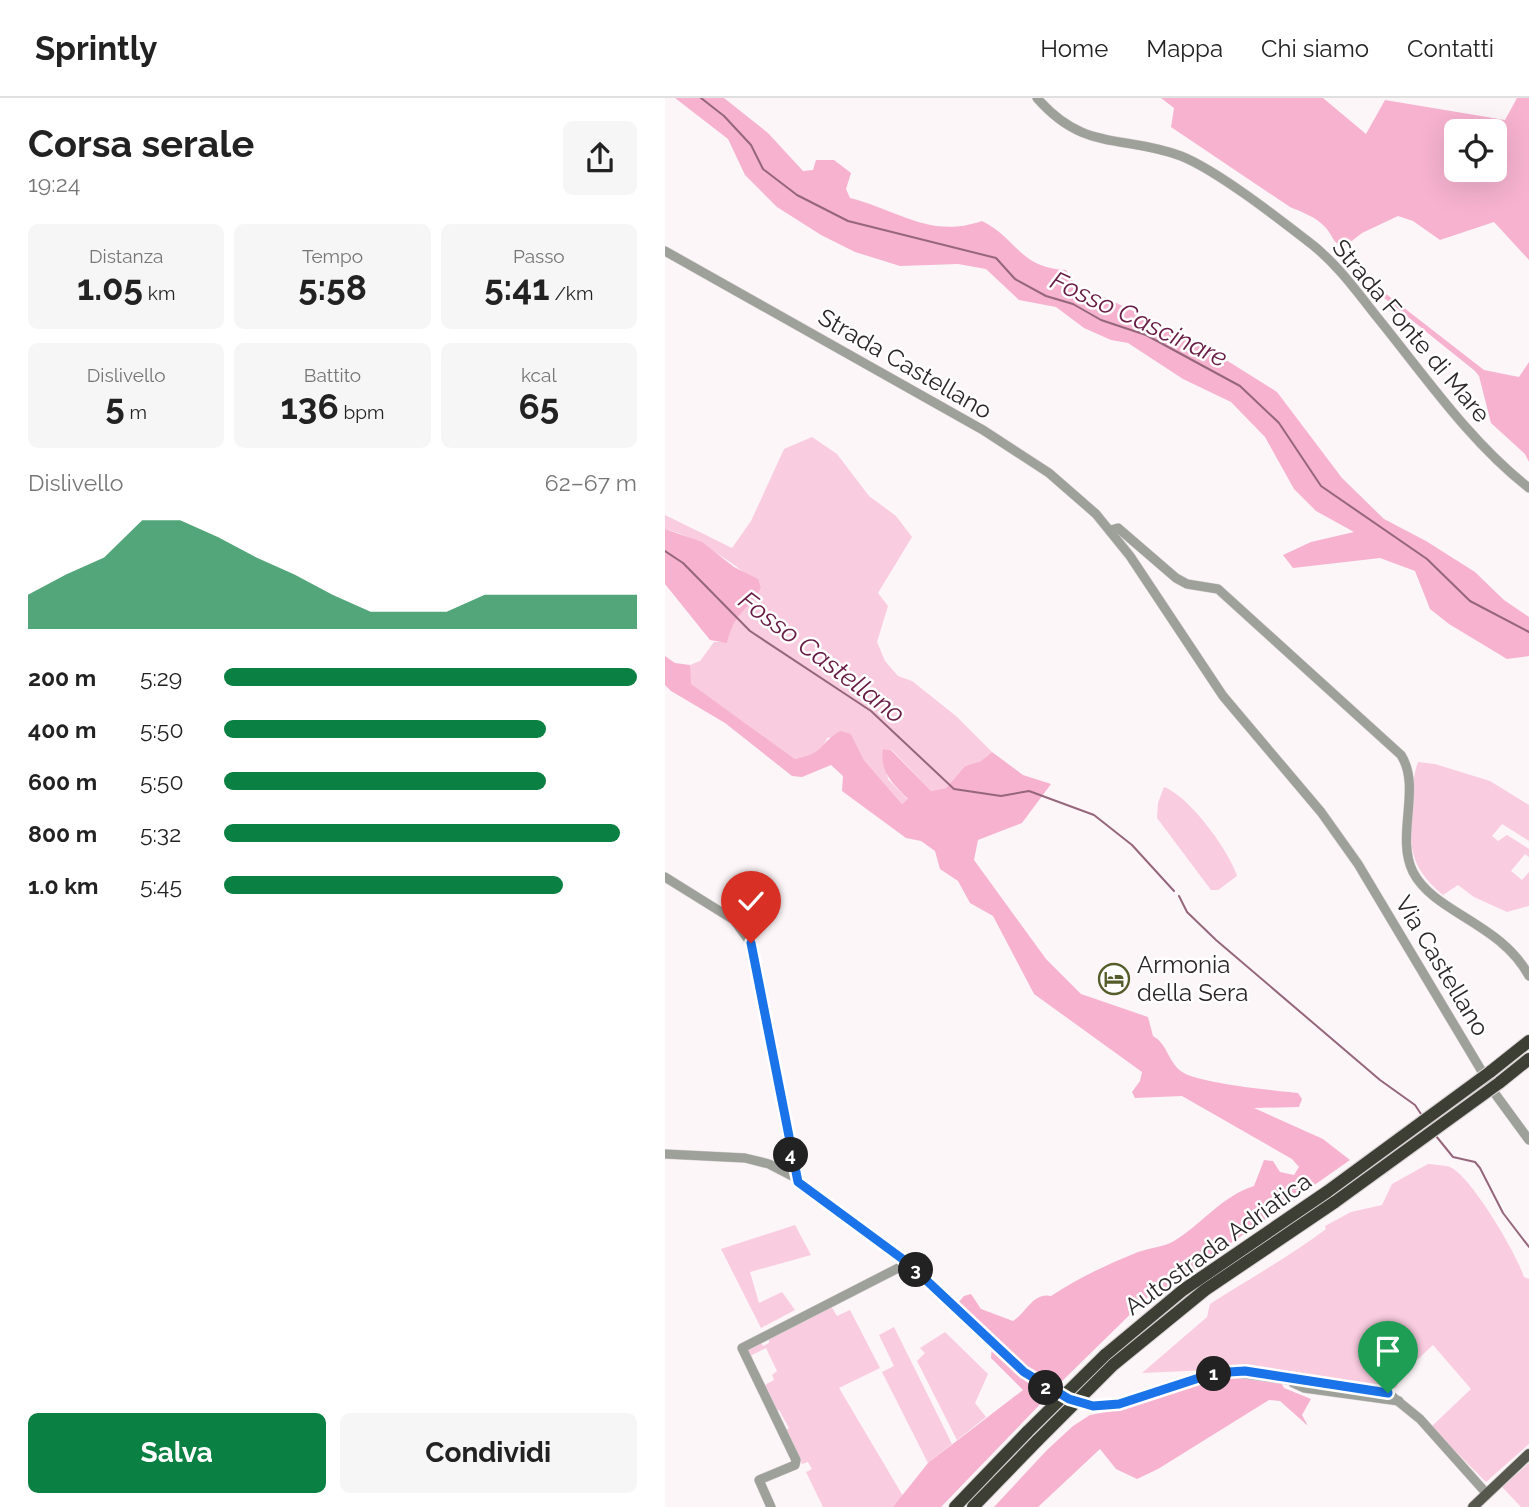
<!DOCTYPE html>
<html lang="it">
<meta charset="utf-8">
<style>
:root{--surface:#fff;--page:#f6f6f6;--text:#222;--muted:#767676;--line:#e0e0e0;--accent:#0b8043}
body{margin:0;font-family:Raleway,sans-serif;background:var(--page);color:var(--text);height:100vh;display:flex;flex-direction:column;font-size:26px;white-space:nowrap}
*{box-sizing:border-box;margin:0}
p{font-size:23px;color:var(--muted)}
.icon{flex:none;width:38px;height:38px;fill:none;stroke:currentColor;stroke-width:2;stroke-linecap:round;stroke-linejoin:round}
.map{position:relative;flex:1;overflow:hidden}
.drawer{display:flex;flex-direction:column;background:var(--surface);width:665px}
.drawer>*{flex:none}
.controls{position:absolute;left:779px;top:21px;display:grid;gap:14px}
.controls a{display:grid;place-items:center;width:63px;height:63px;border-radius:10px;background:var(--surface);box-shadow:0 7px 28px #0002;font-size:35px}
.pin{position:absolute;display:grid;place-items:center;width:60px;height:60px;color:#fff;margin:-72px -30px;border-radius:50% 50% 50% 0;rotate:-45deg;box-shadow:0 0 7px #0007}
.pin .icon{rotate:45deg}
.km{position:absolute;width:35px;height:35px;margin:-18px;border-radius:50%;background:#222;color:#fff;font-size:19px;line-height:35px;text-align:center}
.round{display:grid;place-items:center;flex:none;width:74px;height:74px;border-radius:10px;background:var(--page)}
.head{display:flex;align-items:center;justify-content:space-between;height:119px;padding:0 28px}
h1{font-size:38px;font-weight:700;line-height:52px}
.figures{display:grid;grid-template-columns:repeat(3,1fr);gap:10px;height:119px;padding:7px 28px}
.figures div{display:grid;align-content:center;border-radius:10px;background:var(--page);text-align:center}
.figures b{font-size:35px;font-weight:700}
.figures small{font-size:19px;font-weight:400}
.figures p{font-size:19px}
.chart{height:196px;padding:14px 28px}
.chart p{display:flex;justify-content:space-between}
.chart svg{width:100%;height:126px;margin-top:7px;fill:var(--accent);opacity:.7}
.button{display:flex;gap:14px;margin-top:auto;padding:14px 28px}
.button a{flex:1;height:80px;border-radius:10px;background:var(--accent);color:#fff;font-size:28px;font-weight:700;line-height:80px;text-align:center}
.button a+a{background:var(--page);color:var(--text)}
ul{padding:0 28px;list-style:none;font-size:23px}
li{display:grid;grid-template-columns:112px 84px 1fr;align-items:center;height:52px}
li i{height:18px;border-radius:9px;background:var(--accent)}
header{display:flex;align-items:center;gap:42px;box-sizing:border-box;height:98px;padding:0 35px;background:var(--surface);border-bottom:2px solid var(--line)}
header strong{font-size:33px}
nav{display:flex;gap:38px;margin-inline-start:auto;font-size:24px}
main{display:flex;flex:1;min-height:0}
.map>svg:first-child{display:block}
.green{fill:#f9ccdf;fill-rule:evenodd}
.forest{fill:#f6b2cf;fill-rule:evenodd}
.lines{fill:none;stroke-linecap:round;stroke-linejoin:round}
.stream{stroke:#96667b;stroke-width:2}
.minor-casing{stroke:#d7d1d3;stroke-width:10}
.major-casing{stroke:#d7d1d3;stroke-width:12}
.highway-casing{stroke:#d7d1d3;stroke-width:14}
.minor{stroke:#9ea09a;stroke-width:9}
.major{stroke:#56584e;stroke-width:10}
.highway{stroke:#3d3f34;stroke-width:12}
.highway-bridge-casing{stroke:#d7d1d3;stroke-width:14;stroke-linecap:butt}
.highway-bridge{stroke:#3d3f34;stroke-width:12}
.route-casing{stroke:#fff;stroke-width:14}
.route{stroke:#1a73e8;stroke-width:9}
.labels{text-anchor:middle;stroke-width:5;stroke-linejoin:round;paint-order:stroke}
.street-label{font-size:24px;fill:#2c2628;stroke:#fff}
.poi-label{font-size:24px;fill:#2c2628;stroke:#fff;text-anchor:start}
.water-label{font-size:26px;font-style:italic;fill:#681b44;stroke:#fff}
</style>
<header>
<strong>Sprintly</strong>
<nav><a>Home</a><a>Mappa</a><a>Chi siamo</a><a>Contatti</a></nav>
</header>
<main>
<section class="drawer">
<div class="head"><div><h1>Corsa serale</h1><p>19:24</p></div><a class="round"><svg class="icon" aria-label="share" viewBox="0 0 24 24"><path d="M12 15V3M7 8l5-5 5 5M5 13v7h14v-7"/></svg></a></div>
<div class="figures">
<div><p>Distanza</p><b>1.05<small> km</small></b></div>
<div><p>Tempo</p><b>5:58</b></div>
<div><p>Passo</p><b>5:41<small> /km</small></b></div>
</div>
<div class="figures">
<div><p>Dislivello</p><b>5<small> m</small></b></div>
<div><p>Battito</p><b>136<small> bpm</small></b></div>
<div><p>kcal</p><b>65</b></div>
</div>
<div class="chart"><p><span>Dislivello</span>62–67 m</p>
<svg viewBox="0 0 160 44" preserveAspectRatio="none"><path d="M0 44V32L10 25L20 19L30 6L40 6L50 12L60 19L70 25L80 32L90 38L100 38L110 38L120 32L130 32L140 32L150 32L160 32V44z"/></svg>
</div>
<ul>
<li><b>200 m</b>5:29<i style="width:100%"></i></li>
<li><b>400 m</b>5:50<i style="width:78%"></i></li>
<li><b>600 m</b>5:50<i style="width:78%"></i></li>
<li><b>800 m</b>5:32<i style="width:96%"></i></li>
<li><b>1.0 km</b>5:45<i style="width:82%"></i></li>
</ul>
<div class="button"><a>Salva</a><a>Condividi</a></div>
</section>
<div class="map">
<svg width="864" height="1409" viewBox="0 0 864 1409">
<rect width="100%" height="100%" fill="#fdf6f9"/>
<g class="green">
<path d="M 147,339 L 172,356 L 204,398 L 231,418 L 247,439 L 213,495 L 223,508 L 212,544 L 220,563 L 233,578 L 247,583 L 291,618 L 327,654 L 316,663 L 300,668 L 281,690 L 266,693 L 227,652 L 218,651 L 223,681 L 243,702 L 237,706 L 199,662 L 186,636 L 162,640 C 155,657 147,658 130,661 L 25,586 L 25,567 L 35,563 L 49,544 L 62,544 C 70,512 83,514 96,490 C 77,469 28,437 0,431 L 0,417 L 67,450 L 86,423 L 119,351 Z"/>
<path d="M 753,664 L 770,666 L 825,683 L 864,707 L 864,743 L 837,726 L 827,738 L 833,743 L 842,737 L 864,751 L 864,759 L 860,756 L 846,773 L 857,782 L 864,774 L 864,808 L 842,814 L 809,799 L 793,787 L 778,797 C 743,768 744,746 747,703 C 748,690 748,677 753,664 Z"/>
<path d="M 499,689 C 525,699 564,753 572,778 L 553,792 L 546,792 L 492,720 L 493,705 Z"/>
<path d="M 763,1066 C 770,1067 779,1067 785,1069 C 806,1078 852,1156 859,1179 L 864,1181 L 864,1346 L 821,1384 L 766,1329 L 806,1291 L 768,1247 L 737,1276 L 731,1290 L 590,1270 L 477,1275 L 542,1219 L 545,1206 C 584,1181 624,1159 661,1131 L 660,1128 L 686,1114 L 717,1107 L 727,1086 Z"/>
<polygon points="130,1127 146,1157 85,1174 94,1205 117,1194 130,1212 96,1230 56,1151"/>
<path d="M 166,1208 L 172,1218 L 185,1212 L 215,1270 L 174,1290 L 238,1398 L 228,1409 L 158,1409 L 141,1374 L 147,1371 L 143,1364 L 137,1366 L 119,1333 L 124,1330 L 114,1312 L 109,1314 L 102,1300 L 106,1298 L 103,1293 L 100,1294 L 80,1256 L 81,1251 L 96,1244 L 98,1248 L 104,1245 L 104,1240 ZM 101,1250 L 112,1273 L 107,1277 L 109,1282 L 98,1288 L 83,1259 Z"/>
<polygon points="229,1229 287,1346 263,1365 217,1274 229,1268 214,1237"/>
<polygon points="280,1234 323,1276 310,1305 321,1319 292,1342 252,1263 260,1255 255,1250"/>
<polygon points="864,1365 864,1409 856,1409 837,1389"/>
</g>
<g class="forest">
<path d="M 10,0 L 59,0 L 103,35 L 138,73 L 148,72 L 151,62 L 169,62 L 186,75 L 181,91 L 185,100 C 233,112 265,141 317,123 C 353,141 354,170 401,172 L 412,190 L 424,192 L 529,242 L 612,294 L 677,380 L 719,421 L 761,443 L 810,474 L 839,502 L 864,519 L 864,558 L 842,561 L 784,526 L 765,511 L 750,473 L 715,460 L 628,470 L 618,457 L 646,444 L 689,434 L 651,413 L 629,391 L 600,339 L 566,304 L 518,281 L 463,245 L 446,242 L 419,230 L 391,209 L 354,202 L 321,171 L 293,166 L 235,168 L 190,154 L 156,137 L 112,109 L 80,77 L 63,41 Z"/>
<path d="M 496,0 L 658,0 L 701,36 L 720,2 L 840,22 L 852,0 L 864,0 L 864,162 L 829,124 L 775,142 L 748,123 L 733,118 L 697,135 L 679,149 C 667,145 668,137 660,129 C 651,119 637,114 625,109 L 506,29 L 509,10 ZM 791,33 L 830,33 L 830,72 L 791,72 Z"/>
<polygon points="716,192 819,272 854,279 864,264 864,364 860,356 826,325 814,278 810,273 713,195"/>
<path d="M 0,431 L 37,444 L 69,469 L 93,481 L 96,490 C 83,514 70,512 62,545 L 45,542 L 0,486 Z"/>
<path d="M 0,558 L 10,565 L 25,567 L 26,586 L 130,661 C 161,655 153,646 175,633 L 186,636 L 199,662 L 237,706 L 243,701 C 228,686 214,673 218,651 L 226,652 L 266,693 L 281,690 L 300,668 L 316,663 L 327,654 L 358,677 L 386,686 L 357,725 L 313,742 L 309,762 L 381,861 L 416,896 L 483,919 L 488,938 C 503,946 503,966 519,975 C 535,985 611,993 633,995 L 637,1001 L 634,1009 L 589,1010 L 658,1041 L 685,1062 L 502,1190 L 485,1197 L 390,1290 L 357,1268 L 293,1205 L 299,1198 L 306,1196 L 316,1211 L 348,1223 C 362,1214 368,1194 386,1198 C 413,1180 443,1166 473,1154 C 484,1150 499,1149 509,1143 C 537,1126 557,1098 589,1088 L 599,1062 L 608,1063 L 615,1074 L 629,1077 L 634,1069 L 627,1061 L 517,998 L 470,1000 L 467,994 L 475,983 L 477,974 L 369,896 L 328,818 L 305,805 L 293,783 L 275,771 L 270,753 L 256,743 L 241,740 L 177,693 L 178,678 L 166,667 L 137,679 L 127,678 L 60,625 L 6,593 L 0,587 Z"/>
<polygon points="327,1249 384,1297 276,1409 228,1409 263,1365 358,1292 326,1260"/>
<polygon points="560,1278 615,1283 619,1290 646,1301 637,1317 643,1328 615,1303 604,1302 493,1371 472,1381 451,1371 435,1351 373,1409 329,1409 382,1352 408,1328 425,1317 458,1311"/>
</g>
<g class="lines">
<g class="stream">
<polyline points="36,0 59,18 86,47 98,71 132,97 183,123 331,160 350,181 381,198 408,206 436,222 481,237 575,288 614,325 656,388 762,461 805,503 864,534"/>
<polyline points="0,453 18,465 85,533 206,613 289,691 336,698 364,693 429,717 467,747 509,793"/>
<polyline points="514,798 522,814 551,842 715,982 750,1007 756,1016"/>
<polyline points="771,1038 788,1059 810,1064 815,1070 838,1115 864,1149"/>
</g>
<g class="minor-casing">
<g id="minor">
<path d="M 372,0 C 420,55 458,36 516,58 C 551,72 609,117 640,141 C 669,162 690,191 712,219 C 760,278 804,343 864,390"/>
<polyline points="0,153 318,332 384,375 431,416 465,458 558,598 656,714 693,766 831,997 864,1042"/>
<path d="M 446,432 L 453,430 L 511,480 L 522,486 L 553,491 L 736,657 C 757,690 730,738 748,774 C 769,815 836,825 864,878"/>
<polyline points="0,779 69,822 86,845 131,1080 135,1088 243,1165 359,1274 404,1301 421,1307 454,1306 537,1279 564,1274 723,1295 755,1321 822,1396"/>
<polyline points="0,1056 80,1060 104,1066 131,1080"/>
<polyline points="628,1285 639,1290 734,1303"/>
<polyline points="106,1409 94,1382 130,1367 131,1362 77,1250 243,1165"/>
</g>
</g>
<g class="major-casing">
<polyline id="major" points="808,1409 864,1356"/>
</g>
<g class="highway-casing">
<g id="highway">
<polyline points="825,974 864,943"/>
<polyline points="834,985 864,961"/>
<polyline points="440,1257 518,1192 663,1093"/>
<polyline points="448,1267 540,1192 670,1104"/>
<polyline points="290,1409 363,1333"/>
<polyline points="308,1409 373,1342"/>
</g>
</g>
<use href="#minor" class="minor"/>
<use href="#major" class="major"/>
<use href="#highway" class="highway"/>
<g class="highway-bridge-casing">
<g id="highway-bridge">
<polyline points="663,1093 825,974"/>
<polyline points="670,1104 834,985"/>
<polyline points="363,1333 440,1257"/>
<polyline points="373,1342 448,1267"/>
</g>
</g>
<use href="#highway-bridge" class="highway-bridge"/>
</g>
<g class="lines">
<g class="route-casing">
<polyline id="route" points="86,845 133,1084 243,1165 359,1274 404,1301 428,1308 454,1306 537,1279 564,1274 580,1273 723,1295"/>
</g>
<use href="#route" class="route"/>
</g>
<defs>
<g id="hotel-ring" transform="scale(1.575)"><circle r="9.5" fill="#fff" stroke="#555d2b" stroke-width="1.5"/><path d="M-6-4.5h1.5V1H6V5H4.5V3h-9V5H-6ZM-4 0a1.8 1.8 0 1 1 3.6 0ZM.5 0V-2.5h3Q6-2.5 6 0Z" fill="#555d2b"/></g>
</defs>
<g fill-rule="evenodd">
<use href="#hotel-ring" x="449" y="881"/>
</g>
<g class="labels">
<g class="street-label">
<text transform="translate(746 233) rotate(50)" y="8">Strada Fonte di Mare</text>
<text transform="translate(240 266) rotate(30)" y="8">Strada Castellano</text>
<text transform="translate(777 868) rotate(59)" y="8">Via Castellano</text>
<text transform="translate(553 1146) rotate(-36)" y="8">Autostrada Adriatica</text>
</g>
<g class="poi-label">
<text x="472" y="875">Armonia<tspan x="472" dy="28">della Sera</tspan></text>
</g>
<g class="water-label">
<text transform="translate(474 221) rotate(25)" y="9">Fosso Cascinare</text>
<text transform="translate(157 559) rotate(37)" y="9">Fosso Castellano</text>
</g>
</g>
</svg>
<div class="controls">
<a><svg class="icon" aria-label="locate" viewBox="0 0 24 24"><circle cx="12" cy="12" r="6"/><path d="M12 2v4M12 18v4M2 12h4M18 12h4"/></svg></a>
</div>
<div class="pin" style="left:723px;top:1295px;background:#1e9e55"><svg class="icon" aria-label="arrive" viewBox="0 0 24 24"><path d="M6 21V4h12l-3 4 3 4H6"/></svg></div>
<div class="pin" style="left:86px;top:845px;background:#d93025"><svg class="icon" aria-label="check" viewBox="0 0 24 24"><path d="M5 12l5 5 9-10"/></svg></div>
<b class="km" style="left:549px;top:1276px">1</b>
<b class="km" style="left:381px;top:1290px">2</b>
<b class="km" style="left:251px;top:1172px">3</b>
<b class="km" style="left:126px;top:1057px">4</b>
</div>
</main>
